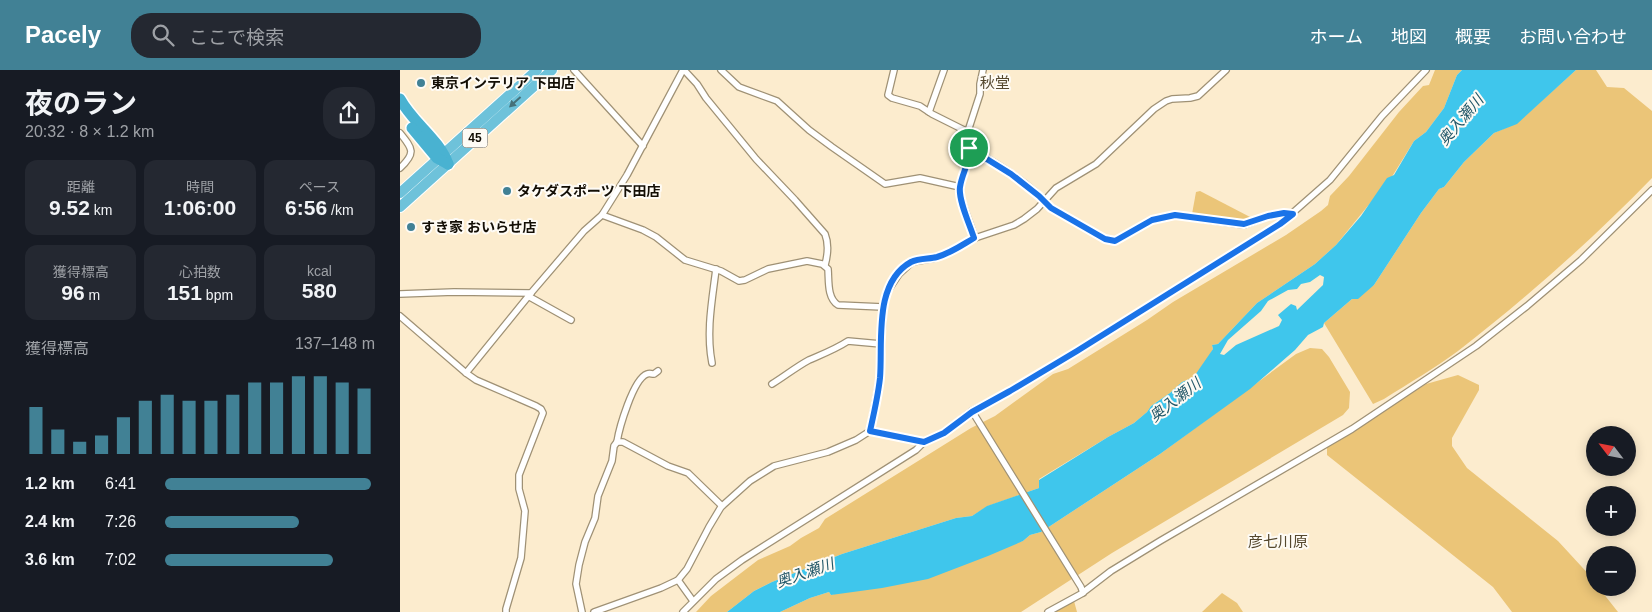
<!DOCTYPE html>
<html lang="ja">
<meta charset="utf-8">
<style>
:root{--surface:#171b24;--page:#242831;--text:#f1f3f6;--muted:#9ea1a6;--accent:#418195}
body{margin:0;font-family:Helvetica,"Noto Sans JP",sans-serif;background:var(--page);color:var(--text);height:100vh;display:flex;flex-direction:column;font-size:19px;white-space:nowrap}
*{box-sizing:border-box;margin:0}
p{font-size:16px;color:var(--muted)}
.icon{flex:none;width:28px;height:28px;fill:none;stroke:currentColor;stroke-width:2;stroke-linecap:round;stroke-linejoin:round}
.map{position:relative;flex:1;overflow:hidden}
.sheet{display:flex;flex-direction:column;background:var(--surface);width:400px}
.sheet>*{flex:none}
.needle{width:32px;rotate:302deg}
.fabs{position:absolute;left:1186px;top:356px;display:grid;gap:10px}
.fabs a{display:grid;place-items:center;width:50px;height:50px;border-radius:50%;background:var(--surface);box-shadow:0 2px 12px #0003;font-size:25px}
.pin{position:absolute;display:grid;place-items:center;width:42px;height:42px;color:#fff;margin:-21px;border:2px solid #fff;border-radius:50%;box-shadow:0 1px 5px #0007}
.round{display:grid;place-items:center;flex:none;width:52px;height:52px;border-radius:20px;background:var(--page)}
.headline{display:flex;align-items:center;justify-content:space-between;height:85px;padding:0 25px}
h1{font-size:28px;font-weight:700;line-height:38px}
.metrics{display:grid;grid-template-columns:repeat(3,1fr);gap:8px;height:85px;padding:5px 25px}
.metrics div{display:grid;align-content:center;border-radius:12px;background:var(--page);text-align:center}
.metrics b{font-size:21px;font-weight:700}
.metrics small{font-size:14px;font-weight:400}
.metrics p{font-size:14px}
.chart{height:140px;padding:10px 25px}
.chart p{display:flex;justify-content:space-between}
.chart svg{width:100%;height:90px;margin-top:5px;stroke:var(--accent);stroke-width:6}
ul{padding:0 25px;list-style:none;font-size:16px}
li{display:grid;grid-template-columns:80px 60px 1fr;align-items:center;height:38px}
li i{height:12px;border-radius:6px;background:var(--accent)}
header{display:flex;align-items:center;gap:30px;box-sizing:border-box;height:70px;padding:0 25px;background:var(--accent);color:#fff}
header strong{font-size:24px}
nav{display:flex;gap:28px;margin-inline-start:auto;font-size:18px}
.search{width:350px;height:45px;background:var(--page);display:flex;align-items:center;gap:12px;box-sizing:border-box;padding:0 18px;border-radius:20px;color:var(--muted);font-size:19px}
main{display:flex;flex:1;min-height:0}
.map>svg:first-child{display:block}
.green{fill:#ebc578}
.water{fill:#3fc6ec;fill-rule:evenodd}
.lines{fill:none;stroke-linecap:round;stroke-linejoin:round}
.minor-casing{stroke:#9f9175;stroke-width:8}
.trunk-casing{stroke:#fff;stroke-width:12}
.motorway-casing{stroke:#fff;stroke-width:14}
.minor{stroke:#fff;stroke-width:5.5}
.trunk{stroke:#6ec2da;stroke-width:10}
.motorway{stroke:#49b2d1;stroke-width:11}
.oneway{fill:#45717a}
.route-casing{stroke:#fff;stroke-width:10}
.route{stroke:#1a73e8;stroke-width:6}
.poi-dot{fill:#418195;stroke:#fefbf5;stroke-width:2}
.labels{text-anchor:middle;stroke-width:4;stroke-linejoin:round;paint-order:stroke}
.shield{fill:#fefbf5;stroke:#5a554d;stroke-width:1}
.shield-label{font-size:12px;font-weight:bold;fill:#130e05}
.poi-label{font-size:14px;font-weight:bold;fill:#130e05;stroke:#fefbf5;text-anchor:start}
.neighbourhood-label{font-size:15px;fill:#55482e;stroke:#fefbf5}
.water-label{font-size:15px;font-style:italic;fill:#225768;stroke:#fefbf5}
</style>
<header>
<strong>Pacely</strong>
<div class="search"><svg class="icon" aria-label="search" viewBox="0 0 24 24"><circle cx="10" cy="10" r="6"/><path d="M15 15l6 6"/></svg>ここで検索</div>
<nav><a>ホーム</a><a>地図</a><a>概要</a><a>お問い合わせ</a></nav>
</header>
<main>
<section class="sheet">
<div class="headline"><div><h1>夜のラン</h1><p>20:32 · 8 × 1.2 km</p></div><a class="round"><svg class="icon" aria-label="share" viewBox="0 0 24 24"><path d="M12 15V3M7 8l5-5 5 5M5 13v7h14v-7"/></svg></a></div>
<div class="metrics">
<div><p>距離</p><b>9.52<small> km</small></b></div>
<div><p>時間</p><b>1:06:00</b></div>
<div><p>ペース</p><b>6:56<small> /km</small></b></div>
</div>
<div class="metrics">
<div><p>獲得標高</p><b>96<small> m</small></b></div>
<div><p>心拍数</p><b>151<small> bpm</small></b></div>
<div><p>kcal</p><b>580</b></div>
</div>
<div class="chart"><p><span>獲得標高</span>137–148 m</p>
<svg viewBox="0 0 160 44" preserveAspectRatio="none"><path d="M5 44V21M15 44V32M25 44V38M35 44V35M45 44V26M55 44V18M65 44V15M75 44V18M85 44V18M95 44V15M105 44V9M115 44V9M125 44V6M135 44V6M145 44V9M155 44V12"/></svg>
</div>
<ul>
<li><b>1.2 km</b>6:41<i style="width:98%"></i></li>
<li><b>2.4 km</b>7:26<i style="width:64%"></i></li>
<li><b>3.6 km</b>7:02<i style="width:80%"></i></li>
</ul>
</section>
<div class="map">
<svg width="1252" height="542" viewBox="0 0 1252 542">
<rect width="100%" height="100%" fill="#fcecce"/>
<g class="green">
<polygon points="1035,0 1062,0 1057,5 1044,38 1026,62 1014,71 993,105 936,175 915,194 857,233 818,274 812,275 813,279 808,288 793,308 782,312 770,323 751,336 747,342 734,353 708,367 639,409 639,418 588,436 572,446 556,448 442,484 372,512 354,521 327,542 296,542 311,526 358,490 390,476 401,468 419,458 425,449 571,358 595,346 653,304 668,299 747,250 773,232 886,165 921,141 928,135 930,126 949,106 999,42 1023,16 1029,15"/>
<path d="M 1176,0 L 1196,0 L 1207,17 L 1224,18 L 1252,41 L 1252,108 C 1192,170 1126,228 1058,281 C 1035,298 1009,313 984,329 L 973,334 L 924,253 L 952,229 L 974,215 L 1021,143 L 1039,119 L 1044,117 L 1064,92 L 1094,63 L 1117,53 Z"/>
<polygon points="800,121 852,148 836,152 792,144 796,122"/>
<polygon points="910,278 922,279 929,287 950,322 949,338 943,345 712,483 621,542 380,542 410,528 429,522 431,525 623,471 630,465 641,462 760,384 896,284"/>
<polygon points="1058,305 1079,315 1079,320 1052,368 1052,376 1067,398 1158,471 1193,509 1195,512 1195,518 1199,518 1218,542 1112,542 1093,517 927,385 927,377 1026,314"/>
<polygon points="822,523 837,533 843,542 802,542"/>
<polygon points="674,531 677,542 655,542"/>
</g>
<path class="water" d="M 1062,0 L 1176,0 L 1117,54 L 1094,63 L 1064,92 L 1044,117 L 1039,119 L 1021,143 L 974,215 L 958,229 L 952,229 L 924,253 L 923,257 L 908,265 L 895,280 L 850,319 L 760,384 L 641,462 L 630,465 L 623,471 L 588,486 L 528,509 L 482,518 L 431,525 L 429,522 L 410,528 L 380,542 L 327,542 L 354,521 L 372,512 L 442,484 L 556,448 L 572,446 L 587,436 L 639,418 L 639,410 L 708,367 L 734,353 L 747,342 L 751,336 L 770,323 L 782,312 L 793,308 L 813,279 L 812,275 L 818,274 L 857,233 L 915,194 L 936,175 L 961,146 L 987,108 L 994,105 L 1014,71 L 1026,62 L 1044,38 L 1057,5 ZM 920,205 L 924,207 L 923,215 L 897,240 L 896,236 L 891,234 L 878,245 L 882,250 L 879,256 L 836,275 L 824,285 L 820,284 L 828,270 L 861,241 L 868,231 L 888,220 L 897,219 L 901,214 L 910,212 Z"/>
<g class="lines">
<g class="minor-casing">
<g id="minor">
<polyline points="174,0 243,76"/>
<path d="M 284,0 L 297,14 L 306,28 L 356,89 L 395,130 L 425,164 C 429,174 428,184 425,195"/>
<polyline points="321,0 339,17 377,31 409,60 432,77 485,114 520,108 560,117"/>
<polyline points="494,0 488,25 492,28 520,36 532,44 568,62"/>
<polyline points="529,42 544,0"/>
<path d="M 0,63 C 13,79 16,83 0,98"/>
<path d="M 569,78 C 595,92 632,115 651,138 L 705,169 L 715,171 L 752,150 L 775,145 L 844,155 L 868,146 L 884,143 L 893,144"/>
<path d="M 202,145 L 243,160 L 256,167 L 285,190 L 321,201 L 339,211 L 345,210 L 368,199 L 407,191 L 422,194 L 428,199 C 429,211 427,228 438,235 L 483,237"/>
<polyline points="575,168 561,129 560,117 569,86 568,61 580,24 580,14 583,0"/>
<polyline points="0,224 54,222 131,223"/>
<polyline points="128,226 171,250"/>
<polyline points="0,246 66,303 76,310 136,336 141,339 143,343 119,405 119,419 125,441 121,488 106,539 106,542"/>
<path d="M 312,293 C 306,262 312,231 316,199"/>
<polyline points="66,303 131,223 184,161 202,145 227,105 283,0"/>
<path d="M 372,314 C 385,306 396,297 409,290 C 423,284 436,279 448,271 L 481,274"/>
<polyline points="572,341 681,517 683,523"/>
<polyline points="470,361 524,372"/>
<path d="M 217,372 C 219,359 233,309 247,304 C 250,303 251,304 254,304 L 258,301"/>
<polyline points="278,510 293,531"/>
<polyline points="182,542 176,514 179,495 185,472 195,448 198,426 212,391 214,376 217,372 223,372 268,396 288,403 322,436"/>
<polyline points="194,542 261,518 278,510 287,499 309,457 321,437 350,411 374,396 428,382 456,370 470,361 480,308 483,237 487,222 499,204 512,192 535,188 550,182 575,168 614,155 624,149 637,139 656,118 696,94 754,39 766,31 772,29 790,28 798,26 826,0"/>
<polyline points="283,542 316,509 342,490 516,380 524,372 544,363 572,341 610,321 677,281 880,154 930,110 982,46 1026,0"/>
<polyline points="648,542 681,524 711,501 760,471 952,359 1076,276 1127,236 1181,190 1252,120"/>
</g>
</g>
<g class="trunk-casing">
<g id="trunk">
<polyline points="0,123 137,0"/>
<polyline points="0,137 152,0"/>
</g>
</g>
<g class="motorway-casing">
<g id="motorway">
<path d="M 0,29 C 13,53 39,69 48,94"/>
<polyline points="12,58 37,88 48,94"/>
</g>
</g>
<use href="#minor" class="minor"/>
<use href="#trunk" class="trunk"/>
<use href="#motorway" class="motorway"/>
</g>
<defs><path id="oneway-solid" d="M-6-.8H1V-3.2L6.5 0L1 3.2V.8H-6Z" transform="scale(1.25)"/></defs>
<use class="oneway" href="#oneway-solid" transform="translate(115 32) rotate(138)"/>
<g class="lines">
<g class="route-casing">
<path id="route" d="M 569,78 L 611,104 L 639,126 L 651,138 L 705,169 L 715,171 L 752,150 L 775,145 L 844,154 L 868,146 L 884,143 L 893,144 L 880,154 L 677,281 L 610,321 L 572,342 L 544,363 L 524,372 L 470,361 C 474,343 478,326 480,308 C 483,272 473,213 511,192 C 519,188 529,189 537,187 C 551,183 562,175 574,168 C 570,155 558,130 560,117 C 562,103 570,93 569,78 Z"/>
</g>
<use href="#route" class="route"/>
</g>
<g class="poi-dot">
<circle cx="21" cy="13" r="5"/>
<circle cx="107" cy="121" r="5"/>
<circle cx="11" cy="157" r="5"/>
</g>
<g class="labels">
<rect class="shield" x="62.5" y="58.5" width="25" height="19" rx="4"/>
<g class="shield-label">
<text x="75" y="72">45</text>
</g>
<g class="poi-label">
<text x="31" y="18">東京インテリア 下田店</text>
<text x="117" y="126">タケダスポーツ 下田店</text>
<text x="21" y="162">すき家 おいらせ店</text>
</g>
<g class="neighbourhood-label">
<text x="595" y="18">秋堂</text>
<text x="878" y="477">彦七川原</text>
</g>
<g class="water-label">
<text transform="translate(1061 50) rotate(-50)" y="5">奥入瀬川</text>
<text transform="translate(775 330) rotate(-38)" y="5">奥入瀬川</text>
<text transform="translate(405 503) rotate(-19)" y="5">奥入瀬川</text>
</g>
</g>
</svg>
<div class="fabs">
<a><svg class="needle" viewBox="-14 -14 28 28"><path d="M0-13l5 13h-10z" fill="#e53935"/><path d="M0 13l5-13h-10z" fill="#9ea1a6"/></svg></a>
<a>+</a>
<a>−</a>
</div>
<div class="pin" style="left:569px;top:78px;background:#1e9e55"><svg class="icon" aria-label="arrive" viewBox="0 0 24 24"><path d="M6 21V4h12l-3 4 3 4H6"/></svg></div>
</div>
</main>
